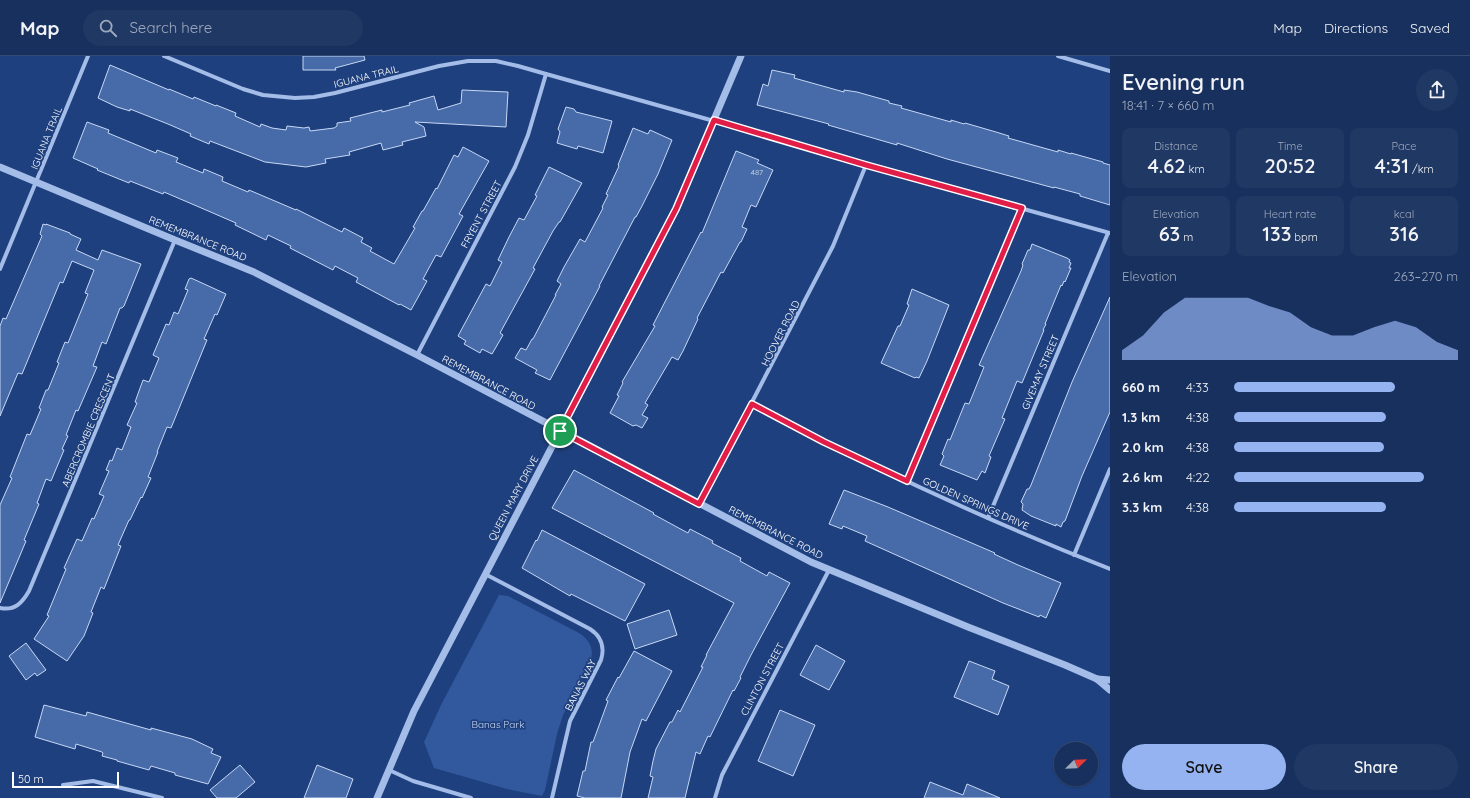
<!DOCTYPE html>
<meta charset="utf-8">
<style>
:root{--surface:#17305e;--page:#203864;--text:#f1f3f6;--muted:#9ea9bc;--line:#364b73;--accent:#95b2f1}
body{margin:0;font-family:Quicksand,sans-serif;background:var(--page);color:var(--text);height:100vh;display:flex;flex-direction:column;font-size:15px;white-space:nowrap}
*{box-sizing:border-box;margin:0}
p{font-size:13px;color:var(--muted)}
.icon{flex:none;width:22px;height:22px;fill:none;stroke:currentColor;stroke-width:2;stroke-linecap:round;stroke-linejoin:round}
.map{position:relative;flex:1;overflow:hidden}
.panel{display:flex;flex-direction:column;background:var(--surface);width:360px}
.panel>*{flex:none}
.needle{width:26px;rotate:67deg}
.buttons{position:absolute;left:1054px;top:686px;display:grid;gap:8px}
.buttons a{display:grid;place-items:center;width:44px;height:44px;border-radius:50%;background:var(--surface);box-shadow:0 1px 3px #0004,0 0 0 1px var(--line);font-size:20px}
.scale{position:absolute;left:12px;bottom:10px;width:107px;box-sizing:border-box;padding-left:4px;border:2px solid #fff;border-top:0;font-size:11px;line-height:14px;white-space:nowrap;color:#fff;-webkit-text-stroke:3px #1f407e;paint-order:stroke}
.pin{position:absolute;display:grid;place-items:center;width:34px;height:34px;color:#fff;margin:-17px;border:2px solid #fff;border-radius:50%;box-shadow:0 1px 4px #0007}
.round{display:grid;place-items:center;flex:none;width:42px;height:42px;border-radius:21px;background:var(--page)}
.headline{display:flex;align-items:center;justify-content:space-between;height:68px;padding:0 12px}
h1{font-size:22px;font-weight:600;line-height:30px}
.metrics{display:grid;grid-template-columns:repeat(3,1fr);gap:6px;height:68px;padding:4px 12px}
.metrics div{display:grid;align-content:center;border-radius:8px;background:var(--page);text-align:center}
.metrics b{font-size:20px;font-weight:600}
.metrics small{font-size:11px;font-weight:400}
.metrics p{font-size:11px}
.chart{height:112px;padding:8px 12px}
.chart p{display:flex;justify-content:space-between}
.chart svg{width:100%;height:72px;margin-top:4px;fill:var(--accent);opacity:.7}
.button{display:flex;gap:8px;margin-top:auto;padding:8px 12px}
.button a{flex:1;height:46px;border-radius:24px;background:var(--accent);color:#111;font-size:16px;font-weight:600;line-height:46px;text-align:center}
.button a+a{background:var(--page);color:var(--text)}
ul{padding:0 12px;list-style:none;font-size:13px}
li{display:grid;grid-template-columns:64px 48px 1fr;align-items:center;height:30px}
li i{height:10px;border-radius:5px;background:var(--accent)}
header{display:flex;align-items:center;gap:24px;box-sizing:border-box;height:56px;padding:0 20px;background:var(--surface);border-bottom:1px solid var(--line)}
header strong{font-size:19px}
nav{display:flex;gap:22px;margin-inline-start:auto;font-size:14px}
.search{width:280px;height:36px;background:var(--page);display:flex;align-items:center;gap:10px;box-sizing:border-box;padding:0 14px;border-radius:22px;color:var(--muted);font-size:15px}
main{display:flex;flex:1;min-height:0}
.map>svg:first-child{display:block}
.green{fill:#32599d}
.building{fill:#476aa8;stroke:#c6d8f6}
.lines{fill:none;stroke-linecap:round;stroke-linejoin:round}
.minor{stroke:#a3bce8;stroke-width:4}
.tertiary{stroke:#a3bce8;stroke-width:7}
.route-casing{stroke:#fff;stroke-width:8}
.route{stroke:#e11d48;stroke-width:5}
.labels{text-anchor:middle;stroke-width:3.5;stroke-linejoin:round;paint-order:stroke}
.number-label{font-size:8px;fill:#d1dae9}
.street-label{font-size:10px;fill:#fff;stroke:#1f407e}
.park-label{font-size:10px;fill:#c6d8f6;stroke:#1f407e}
</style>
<header>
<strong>Map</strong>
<div class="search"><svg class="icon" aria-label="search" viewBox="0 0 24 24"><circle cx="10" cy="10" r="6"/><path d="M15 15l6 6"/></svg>Search here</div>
<nav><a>Map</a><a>Directions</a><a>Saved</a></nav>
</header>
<main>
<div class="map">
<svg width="1110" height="742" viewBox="0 0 1110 742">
<rect width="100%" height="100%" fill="#1f407e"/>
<path class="green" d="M 499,539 L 508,540 L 579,577 C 590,584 595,594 590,607 L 563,659 L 557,678 L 545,734 L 542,740 L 507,733 L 434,712 L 424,686 L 441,649 Z"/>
<g class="building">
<polygon points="303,0 364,0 365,4 335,12 336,14 303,14"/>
<polygon points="110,9 169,34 169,33 193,43 194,41 216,50 216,49 236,57 235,60 260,71 261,68 272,72 286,74 287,70 304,72 309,71 310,75 334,72 337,70 337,67 351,65 350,62 382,54 382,56 410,49 409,47 434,40 438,54 461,47 462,34 508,36 506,71 415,66 424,71 426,80 402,86 403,89 383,94 381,87 349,96 350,99 325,103 326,107 306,111 265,106 210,85 209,88 190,80 191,78 168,68 130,53 130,55 117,51 98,42"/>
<polygon points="772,14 795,19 794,22 844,36 844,34 857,36 889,45 889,47 902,50 901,52 951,66 951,64 964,68 965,67 996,76 1009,80 1008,82 1058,96 1058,94 1071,98 1071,97 1103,106 1103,107 1110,109 1110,149 1080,140 1080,138 1054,131 1054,132 947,103 897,87 897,89 828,69 829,68 757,49 763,28 768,30"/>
<polygon points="566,51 574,53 576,56 612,65 603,97 578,90 577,93 557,87 560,76 558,73"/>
<polygon points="87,66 109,74 108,77 156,97 157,94 178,102 176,106 203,117 204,113 223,121 222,125 248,136 249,134 296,154 296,153 342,176 344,172 363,182 361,186 372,192 370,195 394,208 415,172 413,171 422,155 423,155 436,132 437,133 454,99 458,101 463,91 489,105 459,158 463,160 441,201 436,199 423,223 427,225 411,254 400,248 399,249 356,226 358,222 335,210 333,214 290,192 291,190 268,179 266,184 235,169 236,167 199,151 164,136 163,138 130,125 129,127 97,114 98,113 73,102"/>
<polygon points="633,72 648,78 650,74 672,84 658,118 642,150 636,161 635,161 599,230 600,230 550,324 535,317 537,314 515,302 521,292 526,294 532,283 533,283 556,239 555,239 561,228 557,225 564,211 580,183 585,186 603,152 602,151 608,139 606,138 619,110 618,109"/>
<polygon points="736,95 759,104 757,107 773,114 756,151 751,149 742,171 747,173 741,186 740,186 723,217 721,216 697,262 698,263 683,295 678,304 672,301 645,347 648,349 642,359 648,362 642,372 636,369 633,370 610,357 619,340 617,339 623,327 622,326 655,270 653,269 701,176 702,177"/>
<polygon points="549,111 582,127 560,166 559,166 553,175 533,212 535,213 500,277 503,279 492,298 482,293 480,297 464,288 466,285 458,280 486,228 490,230 502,206 498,204 509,181 519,162 524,164 537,140 535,139"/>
<polygon points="43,168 46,169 46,168 70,177 70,178 81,183 76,194 98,204 102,194 141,208 124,250 122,252 120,252 106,288 102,286 93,310 97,311 78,355 76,354 66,379 68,380 62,393 64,394 51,425 46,423 37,447 39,448 24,484 26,485 0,547 0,449 12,422 10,421 27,378 30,379 41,353 39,352 46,334 48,334 59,307 57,306 65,286 68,287 88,238 85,237 94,214 72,205 63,227 60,226 22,318 18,317 0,360 0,270 3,262 6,263 42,180 40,178"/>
<polygon points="1032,188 1067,202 1070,204 1069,206 1071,207 1069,212 1071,212 1065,226 1064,225 1062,230 1061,229 1045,268 1046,268 1043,274 1044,274 1022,327 1017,325 1002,362 1005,363 989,400 991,401 985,417 982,415 977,424 940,409 944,400 942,398 948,383 950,384 965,347 969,348 984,311 979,309 1021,215 1023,209 1022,208 1028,194 1030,194"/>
<polygon points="191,222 226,238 217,259 215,258 204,283 207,284 171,372 167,371 157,396 158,396 148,421 151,422 142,442 141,441 130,464 129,464 118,489 121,490 104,533 101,531 91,556 93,557 84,580 67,605 34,583 49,560 47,559 66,513 64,512 77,483 82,485 92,462 94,463 104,440 99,438 109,415 106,414 110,404 112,405 117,392 122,394 131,371 127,369 137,347 135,346 143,324 149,326 159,302 153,299 166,268 169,269 174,256 178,258 188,234 185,233 189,223"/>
<polygon points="912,233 949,249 927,305 919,322 916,321 915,322 881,307 898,270 900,270 909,249 907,248"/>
<polygon points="1110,241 1110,356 1082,420 1065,465 1063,466 1061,471 1056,468 1056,470 1031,460 1022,454 1023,448 1021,446 1027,433 1029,433 1031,429 1072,326"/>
<polygon points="574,414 654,457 653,458 675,470 688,477 690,473 713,485 712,487 741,502 740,505 767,520 769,516 790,527 751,599 740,621 741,622 734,635 733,634 710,681 708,680 700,698 696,696 685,742 648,742 653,721 650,720 653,705 656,693 670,666 672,666 678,654 680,656 703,611 701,611 707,599 706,599 734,547 552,452"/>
<polygon points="844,434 888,451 995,497 994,498 1018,509 1061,527 1046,562 1040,559 1039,561 1003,547 865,485 867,480 843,470 842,473 829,468"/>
<polygon points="542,474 645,528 625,565 571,538 570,540 522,512 536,484 537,485"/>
<polygon points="669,554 677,579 635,593 627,568"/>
<polygon points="26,587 46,614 37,620 35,617 26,624 9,600"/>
<polygon points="816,589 845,605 829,634 800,619"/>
<polygon points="634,595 672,615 646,665 642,663 630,696 621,742 585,742 577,740 583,715 585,715 591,686 593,686 608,645 606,644 618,621 619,622"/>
<polygon points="969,605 995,615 992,623 1009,630 998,659 954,641"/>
<polygon points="44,649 86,660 87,656 151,674 151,672 192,683 213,693 211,697 221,701 208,728 175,719 175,717 151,710 149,714 117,705 117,704 102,700 103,697 102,696 76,688 75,693 35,681"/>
<polygon points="780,654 815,669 793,720 758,705"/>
<polygon points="240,709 255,726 236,742 217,742 210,734"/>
<polygon points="317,709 353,723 346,742 304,742"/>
<polygon points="930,726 963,739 967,728 1000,742 924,742"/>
</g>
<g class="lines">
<g class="minor">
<polyline points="164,0 243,33 263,39 295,42 314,41 335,37 439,10 468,5 496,5 518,10 546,18 714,65 866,109 1110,177"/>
<polyline points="1058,0 1110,15"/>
<polyline points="0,213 88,0"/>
<polyline points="417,299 515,111 528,79 546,18"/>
<path d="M 752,348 C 868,409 988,465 1110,513"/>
<polyline points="907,425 1022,152"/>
<polyline points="699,448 833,190 866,109"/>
<polyline points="988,462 1108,177"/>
<polyline points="1074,499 1110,413"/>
<path d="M 485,518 L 590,573 C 601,580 605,591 601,604 L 570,665 L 552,742"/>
<path d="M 0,552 C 15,555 22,547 29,535 L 175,184"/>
<polyline points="389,714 413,725 471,742"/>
<polyline points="63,729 93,725 162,742"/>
<polyline points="715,742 722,719 829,514"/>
</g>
<g class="tertiary">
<polyline points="0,111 175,184 254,216 417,299 811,506 968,571 1065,609 1097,623 1110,634"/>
<polyline points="1097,623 1110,624"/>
<polyline points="377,742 414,655 676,153 741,0"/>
</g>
</g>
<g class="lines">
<g class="route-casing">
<polygon id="route" points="714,64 866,109 1022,152 907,425 824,386 752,348 699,448 560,375 676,153"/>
</g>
<use href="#route" class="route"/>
</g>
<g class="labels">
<g class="number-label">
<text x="757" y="119">487</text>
</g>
<g class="street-label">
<text transform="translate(366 20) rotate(-14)" y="4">IGUANA TRAIL</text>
<text transform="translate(46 82) rotate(-68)" y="4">IGUANA TRAIL</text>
<text transform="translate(481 158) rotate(-62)" y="4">FRYENT STREET</text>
<text transform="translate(198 182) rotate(22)" y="4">REMEMBRANCE ROAD</text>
<text transform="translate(780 277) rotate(-63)" y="4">HOOVER ROAD</text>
<text transform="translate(1040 316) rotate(-67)" y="4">GIVEMAY STREET</text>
<text transform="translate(489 326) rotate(28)" y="4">REMEMBRANCE ROAD</text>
<text transform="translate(88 374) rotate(-67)" y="4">ABERCROMBIE CRESCENT</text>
<text transform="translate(513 442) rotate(-62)" y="4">QUEEN MARY DRIVE</text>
<text transform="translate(976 447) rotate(24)" y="4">GOLDEN SPRINGS DRIVE</text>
<text transform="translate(776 476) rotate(27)" y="4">REMEMBRANCE ROAD</text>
<text transform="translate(762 623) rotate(-62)" y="4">CLINTON STREET</text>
<text transform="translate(580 629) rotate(-63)" y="4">BANAS WAY</text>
</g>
<g class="park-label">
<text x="498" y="672">Banas Park</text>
</g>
</g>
</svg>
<div class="buttons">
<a><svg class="needle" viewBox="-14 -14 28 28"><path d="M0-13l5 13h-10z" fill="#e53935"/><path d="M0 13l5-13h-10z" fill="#9ea9bc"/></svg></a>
</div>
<div class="scale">50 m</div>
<div class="pin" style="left:560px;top:375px;background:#1e9e55"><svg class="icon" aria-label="arrive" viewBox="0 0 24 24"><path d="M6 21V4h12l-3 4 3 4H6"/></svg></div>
</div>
<section class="panel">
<div class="headline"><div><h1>Evening run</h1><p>18:41 · 7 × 660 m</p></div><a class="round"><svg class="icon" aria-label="share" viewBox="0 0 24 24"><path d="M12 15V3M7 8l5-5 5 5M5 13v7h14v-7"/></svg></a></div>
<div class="metrics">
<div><p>Distance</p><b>4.62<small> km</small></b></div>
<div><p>Time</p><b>20:52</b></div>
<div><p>Pace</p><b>4:31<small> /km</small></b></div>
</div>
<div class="metrics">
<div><p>Elevation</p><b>63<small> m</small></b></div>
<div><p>Heart rate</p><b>133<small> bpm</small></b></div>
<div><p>kcal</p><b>316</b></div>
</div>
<div class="chart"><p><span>Elevation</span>263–270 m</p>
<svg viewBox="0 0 160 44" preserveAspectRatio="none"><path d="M0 44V38L10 29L20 15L30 6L40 6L50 6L60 6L70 11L80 15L90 24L100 29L110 29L120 24L130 20L140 24L150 33L160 38V44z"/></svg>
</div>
<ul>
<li><b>660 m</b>4:33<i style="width:72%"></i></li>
<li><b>1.3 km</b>4:38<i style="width:68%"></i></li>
<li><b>2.0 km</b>4:38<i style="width:67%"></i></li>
<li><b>2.6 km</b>4:22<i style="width:85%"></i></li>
<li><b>3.3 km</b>4:38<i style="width:68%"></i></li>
</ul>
<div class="button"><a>Save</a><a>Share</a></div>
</section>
</main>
